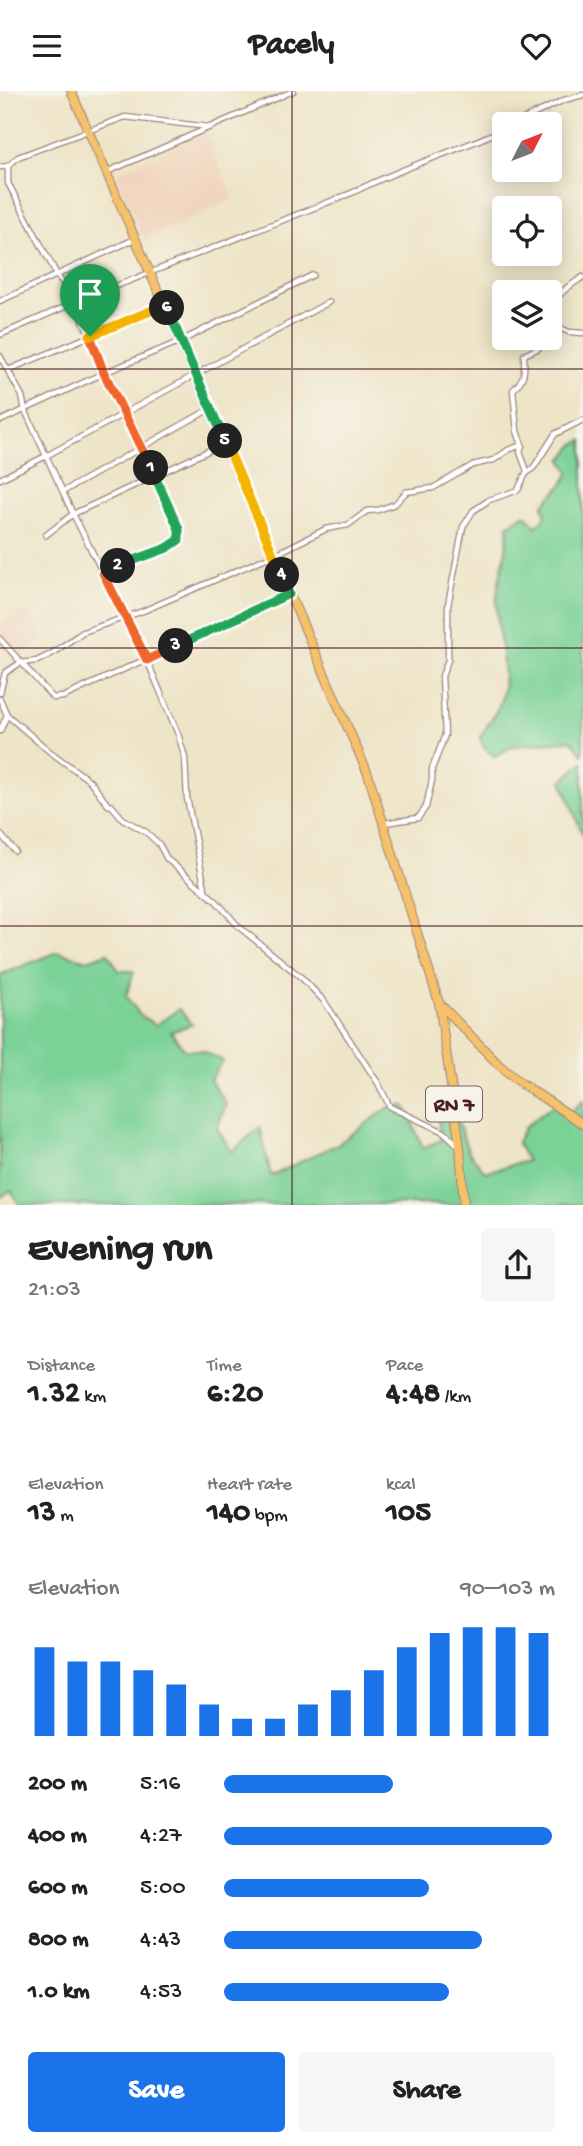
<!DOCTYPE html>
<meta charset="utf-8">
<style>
:root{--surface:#fff;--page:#f6f6f6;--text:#222;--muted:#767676;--accent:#1a73e8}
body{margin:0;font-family:"Gochi Hand",sans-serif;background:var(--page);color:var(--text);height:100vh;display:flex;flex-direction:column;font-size:26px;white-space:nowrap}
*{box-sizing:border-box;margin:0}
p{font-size:23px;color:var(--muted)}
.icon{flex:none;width:38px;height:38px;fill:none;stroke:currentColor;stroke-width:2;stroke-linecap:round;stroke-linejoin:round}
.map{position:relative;height:1114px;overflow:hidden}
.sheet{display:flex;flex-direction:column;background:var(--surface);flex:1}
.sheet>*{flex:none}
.needle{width:46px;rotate:48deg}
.controls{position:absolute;left:492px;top:21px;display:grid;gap:14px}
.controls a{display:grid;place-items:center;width:70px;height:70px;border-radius:7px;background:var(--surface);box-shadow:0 4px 18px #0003;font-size:35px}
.pin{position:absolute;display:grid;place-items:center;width:60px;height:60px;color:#fff;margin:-72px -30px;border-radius:50% 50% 50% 0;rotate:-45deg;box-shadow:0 0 7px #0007}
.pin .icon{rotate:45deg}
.km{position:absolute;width:35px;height:35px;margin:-18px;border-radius:50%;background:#222;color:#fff;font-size:19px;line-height:35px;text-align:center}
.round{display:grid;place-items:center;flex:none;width:74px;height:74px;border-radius:7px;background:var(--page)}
.summary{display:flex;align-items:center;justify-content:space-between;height:119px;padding:0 28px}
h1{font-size:38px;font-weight:800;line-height:52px}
.figures{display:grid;grid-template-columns:repeat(3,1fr);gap:10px;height:119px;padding:7px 28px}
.figures div{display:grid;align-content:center}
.figures b{font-size:30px;font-weight:800}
.figures small{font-size:19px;font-weight:400}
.figures p{font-size:19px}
.chart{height:196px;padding:14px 28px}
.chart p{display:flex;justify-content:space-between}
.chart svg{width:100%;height:126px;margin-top:7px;stroke:var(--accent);stroke-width:6}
.primary-button{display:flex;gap:14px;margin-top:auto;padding:14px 28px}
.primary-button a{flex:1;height:80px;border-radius:7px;background:var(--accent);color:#fff;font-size:28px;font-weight:800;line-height:80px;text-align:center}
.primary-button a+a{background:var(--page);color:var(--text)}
ul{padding:0 28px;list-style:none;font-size:23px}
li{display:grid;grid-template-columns:112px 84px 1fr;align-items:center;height:52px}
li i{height:18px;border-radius:9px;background:var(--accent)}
header{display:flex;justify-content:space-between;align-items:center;height:91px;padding:0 28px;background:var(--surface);font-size:32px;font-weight:800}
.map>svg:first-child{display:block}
.built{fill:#f1d5bd}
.green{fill:#7ad297;stroke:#627861;stroke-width:2}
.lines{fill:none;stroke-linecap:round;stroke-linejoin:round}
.street-casing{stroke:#9c8279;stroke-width:7}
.primary-casing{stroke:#9c8279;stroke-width:10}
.street{stroke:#fff;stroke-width:4.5}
.primary{stroke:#f5c16b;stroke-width:8}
.split-1-casing{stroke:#fff;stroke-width:14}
.split-2-casing{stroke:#fff;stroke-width:14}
.split-3-casing{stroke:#fff;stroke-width:14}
.split-4-casing{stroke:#fff;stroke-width:14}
.split-5-casing{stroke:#fff;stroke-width:14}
.split-6-casing{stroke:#fff;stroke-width:14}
.split-7-casing{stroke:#fff;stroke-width:14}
.split-1{stroke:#f0652b;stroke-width:9}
.split-2{stroke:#22a559;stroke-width:9}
.split-3{stroke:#f0652b;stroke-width:9}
.split-4{stroke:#22a559;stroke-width:9}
.split-5{stroke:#f5b400;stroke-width:9}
.split-6{stroke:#22a559;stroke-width:9}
.split-7{stroke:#f5b400;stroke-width:9}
.grid{fill:none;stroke:#4a1f2b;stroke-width:2;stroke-opacity:0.55}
.labels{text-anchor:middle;stroke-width:5;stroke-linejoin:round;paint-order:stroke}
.shield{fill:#f7f3e8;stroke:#7e5f64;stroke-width:2}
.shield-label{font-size:21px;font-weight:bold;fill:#4a1f2b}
</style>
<header><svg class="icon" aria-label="menu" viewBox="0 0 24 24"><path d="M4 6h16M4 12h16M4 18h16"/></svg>Pacely<svg class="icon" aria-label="heart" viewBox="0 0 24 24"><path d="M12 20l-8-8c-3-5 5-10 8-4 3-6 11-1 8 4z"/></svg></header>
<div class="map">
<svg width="583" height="1114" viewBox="0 0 583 1114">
<rect width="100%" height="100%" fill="#f7f3e8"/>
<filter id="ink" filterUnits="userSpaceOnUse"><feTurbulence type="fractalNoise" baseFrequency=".0143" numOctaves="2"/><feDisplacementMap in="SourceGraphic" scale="14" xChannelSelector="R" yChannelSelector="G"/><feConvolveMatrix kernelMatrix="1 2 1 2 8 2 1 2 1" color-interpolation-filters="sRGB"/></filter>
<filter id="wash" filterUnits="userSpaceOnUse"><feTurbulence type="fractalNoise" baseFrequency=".00686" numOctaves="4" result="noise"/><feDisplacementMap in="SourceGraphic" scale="28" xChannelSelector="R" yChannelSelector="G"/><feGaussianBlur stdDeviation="1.57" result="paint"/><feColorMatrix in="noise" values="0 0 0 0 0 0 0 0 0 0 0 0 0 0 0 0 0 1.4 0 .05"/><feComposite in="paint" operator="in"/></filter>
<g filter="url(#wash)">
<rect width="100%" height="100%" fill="#eee4c7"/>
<g class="built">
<polygon points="205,42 234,108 144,148 114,82"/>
<polygon points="29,518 41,548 22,565 0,540 0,534"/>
</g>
<g class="green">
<path d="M 583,349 L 583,663 L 571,649 L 514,655 L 494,665 L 484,657 L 480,647 C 485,637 495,624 499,615 C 512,581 494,540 497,505 C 499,482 509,459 508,435 L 525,423 L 536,436 L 546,425 L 543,414 L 563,393 L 570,381 L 562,369 L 575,353 Z"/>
<polygon points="583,671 583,745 562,690"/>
<polygon points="58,861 87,869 108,862 119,880 134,880 126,905 140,924 156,934 179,918 192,933 171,941 185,959 203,960 223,970 210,989 226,1013 217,1037 232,1061 260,1036 271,1085 338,1053 391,1015 405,1015 423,1057 441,1049 438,1029 454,1020 468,1060 485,1081 527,1070 517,1051 525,1036 556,1012 571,1021 583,1009 583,1113 19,1114 11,1099 0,1107 0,884"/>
</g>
</g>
<g filter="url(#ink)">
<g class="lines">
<g class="street-casing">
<g id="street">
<polyline points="513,33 564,9 583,4"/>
<polyline points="0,76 8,75"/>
<polyline points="107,81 293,0"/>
<polyline points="0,210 135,148"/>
<polyline points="556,235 569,241 583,242"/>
<path d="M 0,244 L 76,211 L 354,101 C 402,76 455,61 504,38"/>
<path d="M 550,246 L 556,235 C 550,204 561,201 583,186"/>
<polyline points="0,265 22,305 25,319 73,423 147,569 178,643 185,667 187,707 205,798"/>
<polyline points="8,279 165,214"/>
<polyline points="0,330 104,282 181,250 313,184"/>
<path d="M 522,354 L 517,340 L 513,299 C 525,288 525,280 524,264 L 539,257 L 549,247"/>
<polyline points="527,382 534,376 555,343 583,329"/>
<polyline points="0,388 46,365 329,211"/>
<polyline points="64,400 210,318"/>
<polyline points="46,444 73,423 225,352"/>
<polyline points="103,482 172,455 179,448 179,438 104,282 76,211 57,184 8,92 8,75 18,66 125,26 209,36"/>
<polyline points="0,548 53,607 63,606 289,503"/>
<polyline points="0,602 5,582 20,572 37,570 51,563 83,541 143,520 280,461 326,438 348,434 367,420 378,419 395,413 406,401 433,397 473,374 494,369 508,359 522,354 520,361 527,380 518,399 489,409 473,420 463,436 448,514 448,569 442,585 445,644 432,678 432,689 426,716 418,727 384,732"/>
<polyline points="0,608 7,624 0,640"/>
<polyline points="7,624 49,660 90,690 108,714 112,715 123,728 146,741 159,753 167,768 217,811 239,836 302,887 324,910 378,992 390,1016 444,1041 459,1055"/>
<polyline points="0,743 15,760"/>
</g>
</g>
<g class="primary-casing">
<g id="primary">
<polyline points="71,0 368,683 439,912 460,1055 464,1114"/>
<polyline points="439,912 499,974 522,993 583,1033"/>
</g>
</g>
<use href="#street" class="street"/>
<use href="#primary" class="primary"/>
</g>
</g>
<g class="lines" filter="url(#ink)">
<g class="split-1-casing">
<polyline id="split-1" points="90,245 104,282 151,377"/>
</g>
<g class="split-2-casing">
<polyline id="split-2" points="118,475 167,457 179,449 179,438 151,377"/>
</g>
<g class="split-3-casing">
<polyline id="split-3" points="118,475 103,482 147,569 176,555"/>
</g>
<g class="split-4-casing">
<polyline id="split-4" points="176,555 289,503 282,484"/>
</g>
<g class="split-5-casing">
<polyline id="split-5" points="225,350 282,484"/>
</g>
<g class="split-6-casing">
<polyline id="split-6" points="167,217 225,350"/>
</g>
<g class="split-7-casing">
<polyline id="split-7" points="90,245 165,214 167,217"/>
</g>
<use href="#split-1" class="split-1"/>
<use href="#split-2" class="split-2"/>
<use href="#split-3" class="split-3"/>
<use href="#split-4" class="split-4"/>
<use href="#split-5" class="split-5"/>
<use href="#split-6" class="split-6"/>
<use href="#split-7" class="split-7"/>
</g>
<path class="grid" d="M 292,0 L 292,1114M 0,278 L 583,278M 0,557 L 583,557M 0,835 L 583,835"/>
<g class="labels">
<rect class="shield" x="426" y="995.5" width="56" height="35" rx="5"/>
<g class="shield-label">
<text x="454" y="1020">RN 7</text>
</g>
</g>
</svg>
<div class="controls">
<a><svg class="needle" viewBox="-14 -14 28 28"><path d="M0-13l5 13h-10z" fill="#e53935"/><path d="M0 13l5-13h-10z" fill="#767676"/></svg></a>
<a><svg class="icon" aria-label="locate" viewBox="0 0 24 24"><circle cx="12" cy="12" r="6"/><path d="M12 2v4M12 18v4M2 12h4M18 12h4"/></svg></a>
<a><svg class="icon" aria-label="layers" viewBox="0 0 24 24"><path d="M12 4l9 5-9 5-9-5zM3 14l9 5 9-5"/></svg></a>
</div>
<div class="pin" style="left:90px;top:245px;background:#1e9e55"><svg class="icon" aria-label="arrive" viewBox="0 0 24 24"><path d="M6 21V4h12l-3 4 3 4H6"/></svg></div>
<b class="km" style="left:151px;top:377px">1</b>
<b class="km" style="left:118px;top:475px">2</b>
<b class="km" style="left:176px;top:555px">3</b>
<b class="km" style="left:282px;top:484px">4</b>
<b class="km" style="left:225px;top:350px">5</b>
<b class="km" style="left:167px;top:217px">6</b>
</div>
<section class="sheet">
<div class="summary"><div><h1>Evening run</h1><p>21:03</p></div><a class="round"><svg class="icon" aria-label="share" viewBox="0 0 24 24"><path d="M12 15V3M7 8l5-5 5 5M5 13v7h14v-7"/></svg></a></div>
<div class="figures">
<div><p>Distance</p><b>1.32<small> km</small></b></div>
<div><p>Time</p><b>6:20</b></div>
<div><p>Pace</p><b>4:48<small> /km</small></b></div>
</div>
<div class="figures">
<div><p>Elevation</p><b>13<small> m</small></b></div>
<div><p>Heart rate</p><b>140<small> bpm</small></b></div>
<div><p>kcal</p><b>105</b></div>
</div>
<div class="chart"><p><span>Elevation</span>90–103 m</p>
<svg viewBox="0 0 160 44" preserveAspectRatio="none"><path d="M5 44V13M15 44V18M25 44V18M35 44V21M45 44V26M55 44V33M65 44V38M75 44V38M85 44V33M95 44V28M105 44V21M115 44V13M125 44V8M135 44V6M145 44V6M155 44V8"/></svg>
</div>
<ul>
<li><b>200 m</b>5:16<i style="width:51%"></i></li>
<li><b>400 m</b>4:27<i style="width:99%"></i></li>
<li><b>600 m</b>5:00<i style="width:62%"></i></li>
<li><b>800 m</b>4:43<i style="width:78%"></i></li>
<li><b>1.0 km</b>4:53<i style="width:68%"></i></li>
</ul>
<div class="primary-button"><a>Save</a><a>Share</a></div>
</section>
